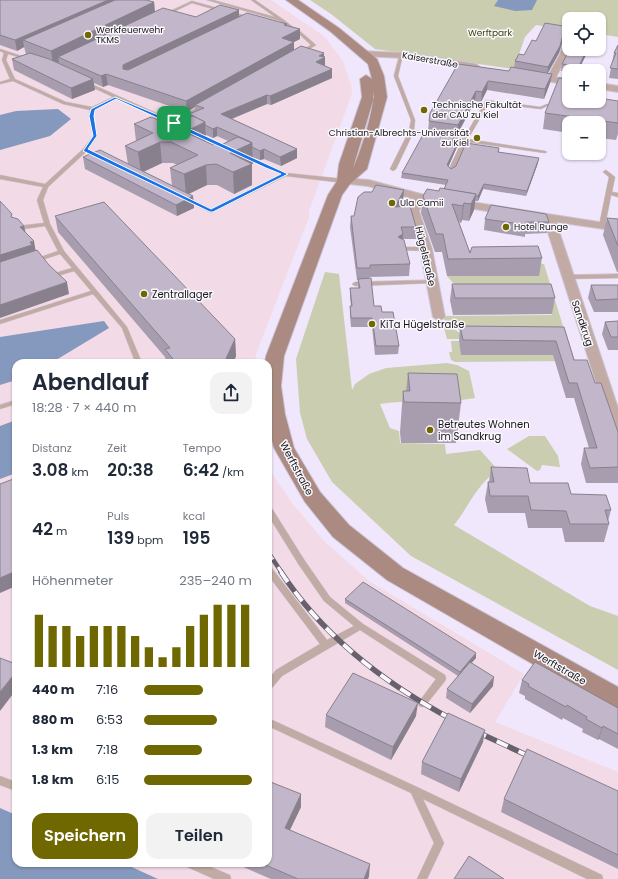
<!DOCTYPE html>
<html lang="de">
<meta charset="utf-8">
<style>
:root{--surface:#fff;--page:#f2f2f3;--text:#1f2937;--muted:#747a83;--accent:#6f6800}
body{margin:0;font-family:Poppins,sans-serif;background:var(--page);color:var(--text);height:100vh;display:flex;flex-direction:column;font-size:15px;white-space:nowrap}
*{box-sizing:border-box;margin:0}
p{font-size:13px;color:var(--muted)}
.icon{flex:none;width:22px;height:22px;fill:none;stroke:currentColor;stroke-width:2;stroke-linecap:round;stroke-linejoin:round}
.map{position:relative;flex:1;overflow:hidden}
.side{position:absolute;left:12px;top:359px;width:260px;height:508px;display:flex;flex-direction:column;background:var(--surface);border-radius:12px;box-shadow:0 1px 3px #0004}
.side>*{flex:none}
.buttons{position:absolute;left:562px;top:12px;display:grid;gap:8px}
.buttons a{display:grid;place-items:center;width:44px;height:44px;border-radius:8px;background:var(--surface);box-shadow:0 1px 3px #0004;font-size:20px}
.pin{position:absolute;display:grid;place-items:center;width:34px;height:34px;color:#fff;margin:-17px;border-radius:8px;box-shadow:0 2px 6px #0006}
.round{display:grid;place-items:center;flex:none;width:42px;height:42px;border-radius:12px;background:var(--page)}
.headline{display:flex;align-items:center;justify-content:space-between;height:68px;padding:0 20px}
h1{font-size:22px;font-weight:600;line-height:30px}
.figures{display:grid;grid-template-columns:repeat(3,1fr);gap:6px;height:68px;padding:4px 20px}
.figures div{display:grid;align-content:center}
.figures b{font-size:17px;font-weight:600}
.figures small{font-size:11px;font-weight:400}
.figures p{font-size:11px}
.chart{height:112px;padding:8px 20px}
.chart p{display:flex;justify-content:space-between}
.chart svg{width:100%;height:72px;margin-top:4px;stroke:var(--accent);stroke-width:6}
.action{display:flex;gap:8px;margin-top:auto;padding:8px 20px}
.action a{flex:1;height:46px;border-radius:12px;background:var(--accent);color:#fff;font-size:16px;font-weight:600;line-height:46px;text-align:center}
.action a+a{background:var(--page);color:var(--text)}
ul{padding:0 20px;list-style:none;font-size:13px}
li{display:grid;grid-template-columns:64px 48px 1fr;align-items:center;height:30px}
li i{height:10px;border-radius:5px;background:var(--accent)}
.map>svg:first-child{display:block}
.industrial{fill:#f2dae6}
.green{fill:#cacdaf}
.water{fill:#8598bd}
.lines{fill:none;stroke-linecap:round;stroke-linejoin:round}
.lane-casing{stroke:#cdc5d8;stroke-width:1}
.street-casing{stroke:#cdc5d8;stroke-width:2}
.secondary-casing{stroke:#cdc5d8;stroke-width:2}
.lane{fill:#c1aba4;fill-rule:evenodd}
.street{fill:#c1aba4;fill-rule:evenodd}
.secondary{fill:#ab8b81;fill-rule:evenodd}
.rail-far1-casing{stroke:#66616d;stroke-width:4.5}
.rail-casing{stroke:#66616d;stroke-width:5.5}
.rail-far1{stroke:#faf8fc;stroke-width:3;stroke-dasharray:9;stroke-linecap:butt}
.rail{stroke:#faf8fc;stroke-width:4;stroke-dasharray:12;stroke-linecap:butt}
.wall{fill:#a79dae;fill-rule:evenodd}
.shaded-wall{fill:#88808d}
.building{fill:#c2b7ca;stroke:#88808d}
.route{fill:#1a73e8;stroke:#fff;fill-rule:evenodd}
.poi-dot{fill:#6f6800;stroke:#faf8fc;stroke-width:1.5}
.labels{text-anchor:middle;stroke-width:3;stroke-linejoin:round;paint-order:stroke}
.far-poi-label{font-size:9px;fill:#18151c;stroke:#faf8fc;text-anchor:start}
.far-park-label{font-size:9px;fill:#3e420c;stroke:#faf8fc}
.far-street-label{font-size:9px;fill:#18151c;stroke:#faf8fc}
.street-label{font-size:10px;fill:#18151c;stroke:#faf8fc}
.poi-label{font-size:10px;fill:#18151c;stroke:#faf8fc;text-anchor:start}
</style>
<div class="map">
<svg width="618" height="879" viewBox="0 0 618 879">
<rect width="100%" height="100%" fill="#f0e7fc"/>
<g class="industrial">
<polygon points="0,0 271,0 324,36 343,61 351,84 352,94 309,211 309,217 256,354 255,363 16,363 16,815 0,808"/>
<polygon points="268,462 273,475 292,503 325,542 369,581 524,674 495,722 618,772 618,879 158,879 123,863 268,863"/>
</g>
<g class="green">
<polygon points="310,0 618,0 618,37 599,34 599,19 569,19 569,30 536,25 525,37 514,69 375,49 331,14"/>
<polygon points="536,263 544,264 554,297 457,298 454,284 447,276 539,276"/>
<path d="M 325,272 L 339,274 L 352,390 L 355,384 L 369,374 L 386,368 L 447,363 L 457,365 L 469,371 L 475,398 C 444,404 411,399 380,404 L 390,428 L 399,431 L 400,443 L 445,444 L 446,454 L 480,450 L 498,470 C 476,485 470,505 454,525 L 590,606 L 618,616 L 618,670 L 411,556 L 332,482 L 307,439 L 300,413 L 296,359 Z"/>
<polygon points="548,299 555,300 567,339 472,339 442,318 442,316 552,315"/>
<polygon points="443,324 447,324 468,339 447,339"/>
<polygon points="451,341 459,341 462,355 565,355 561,341 569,342 575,361 455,362 451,360 449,352 452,352"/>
<polygon points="529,436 545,436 558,456 560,467 542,465 540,470 537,471 507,449"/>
</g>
<g class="water">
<polygon points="498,0 537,0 532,10 515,11 494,6"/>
<polygon points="58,109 71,119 50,136 0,150 0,115 16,111"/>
<polygon points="104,321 109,328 51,363 16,363 16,380 0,385 0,337"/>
<polygon points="16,420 16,473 0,479 0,426"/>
<polygon points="0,808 16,815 16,863 123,863 158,879 0,879"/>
</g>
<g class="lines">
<g class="lane-casing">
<g id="lane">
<polygon points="207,0 213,0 275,17 251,0 255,0 284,20 298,31 301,32 316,45 301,54 299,54 299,52 311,45 299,34 291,32 290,31 292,30 280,21"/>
<polygon points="192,1 250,17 251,18 248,19 192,3 167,15 164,14"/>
<polygon points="0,49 31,59 29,60 8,54 6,60 15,79 66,102 92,107 113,97 85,84 85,82 87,82 174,121 201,105 205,106 178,123 185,126 185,127 183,128 117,98 95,110 93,116 97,136 87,151 48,187 43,200 50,224 64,251 127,327 142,363 120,363 121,362 134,359 122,328 93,294 0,324 0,320 91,291 74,271 54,277 52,276 52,274 72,268 60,254 36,262 32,262 32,260 58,251 45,226 17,230 14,228 17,226 44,223 37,200 43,187 0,179 0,175 45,184 83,149 93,136 89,116 90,110 63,104 13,81 0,84 0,82 10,79 2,60 4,53 0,51"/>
<polygon points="400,53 403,54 398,76 415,120 414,130 434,135 432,136 413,133 396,169 393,171 390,169 409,131 411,120 394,76"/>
<polygon points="486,100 540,107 547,104 549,105 541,109 489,103 468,139 545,151 547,152 545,153 467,142 454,171 449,172 448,171 462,141 446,138 444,137 446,136 464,138"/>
<polygon points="197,134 201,134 230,149 226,150 197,136"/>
<polygon points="242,155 246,155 286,173 344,179 347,181 344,183 286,176 211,213 183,199 183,197 187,197 211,209 281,174 242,157"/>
<polygon points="606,170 615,177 612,192 618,193 618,197 611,195 605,226 602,228 599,226 609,177 603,172"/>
<polygon points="402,247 426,247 429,249 426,251 400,250 399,249"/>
<polygon points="618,274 618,278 568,279 565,277 568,275"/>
<polygon points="432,280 435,282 434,283 355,286 352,284 355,282"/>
<polygon points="16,400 16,404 0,409 0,405"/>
<polygon points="268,506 271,507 305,561 330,597 363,624 445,675 446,678 445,681 425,706 422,707 419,706 418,703 436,679 360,630 282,676 271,689 268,690 268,680 276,670 320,644 268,575 268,566 271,567 327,640 354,626 324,601 299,565 268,515"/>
<polygon points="268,718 417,787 602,875 603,879 587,879 423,799 444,843 427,879 417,879 434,843 411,793 268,726"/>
<polygon points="0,776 16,782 16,791 0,785"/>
<polygon points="184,863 201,863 230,875 231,879 214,879 185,866"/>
</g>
</g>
<g class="street-casing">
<g id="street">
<polygon points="563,43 569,43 568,54 556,77 569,79 569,85 529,78 529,74 548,76 560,54"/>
<polygon points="362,51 405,53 476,64 480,67 476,70 405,58 359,56 359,52"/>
<polygon points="599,83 618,86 618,92 599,89"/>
<polygon points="344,178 369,180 421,194 618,225 618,231 556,222 618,408 618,434 613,432 611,429 544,220 424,201 419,211 432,249 445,317 439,321 433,317 420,249 409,211 414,199 368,186 340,183 339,181 340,179"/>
</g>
</g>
<g class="secondary-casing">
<path id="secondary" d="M 286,0 L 298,0 L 339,28 L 377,59 L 384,76 L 387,97 L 367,169 L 350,184 L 342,195 L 284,356 L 281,386 L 285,414 L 294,448 L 320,492 L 349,525 L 403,568 L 618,687 L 618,711 L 609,708 L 387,580 L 333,537 L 305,502 L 274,448 L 268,425 L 268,363 L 265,363 L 266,356 L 328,195 L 337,181 L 339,164 L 362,97 L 360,79 L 366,75 L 372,79 L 368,64 L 331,32 ZM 373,88 C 376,106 361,151 353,168 L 374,97 Z"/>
</g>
<use href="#lane" class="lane"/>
<use href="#street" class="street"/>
<use href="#secondary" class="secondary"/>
<g class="rail-far1-casing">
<polyline id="rail-far1" points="268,552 282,573"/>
</g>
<g class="rail-casing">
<g id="rail">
<path d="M 281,572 C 324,638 387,685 455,721"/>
<polyline points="475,731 535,759"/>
</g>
</g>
<use href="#rail-far1" class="rail-far1"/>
<use href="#rail" class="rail"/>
</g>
<g class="wall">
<path d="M 0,0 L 154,2 L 155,12 L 196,17 L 239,10 L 239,16 L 287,24 L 287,25 L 300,29 L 300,39 L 294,42 L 294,50 L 324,57 L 325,66 L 332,69 L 332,78 L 271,105 L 267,104 L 232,119 L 297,149 L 297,158 L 281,166 L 264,159 L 260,160 L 252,157 L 253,164 L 252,164 L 252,185 L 234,194 L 217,185 L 207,185 L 189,194 L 193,196 L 194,208 L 177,216 L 85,169 L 83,157 L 128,164 L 125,146 L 136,141 L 134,124 L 176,123 L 190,117 L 189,114 L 195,112 L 195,107 L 187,112 L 108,85 L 103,87 L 94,83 L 95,90 L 72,99 L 14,70 L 12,59 L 27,54 L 26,54 L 24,47 L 17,51 L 0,45 ZM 206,135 L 213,138 L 217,136 L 228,141 L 221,145 L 211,144 L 206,142 ZM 162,163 L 173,163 L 177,165 L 170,168 L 172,186 L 143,172 Z"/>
<polygon points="536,41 569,42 562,43 559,53 548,73 552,74 550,83 544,99 487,90 481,102 475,101 457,135 428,131 429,121 458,64 509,71 514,68 515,61 524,55"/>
<polygon points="618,45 618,79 609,78 614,53"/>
<polygon points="589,49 578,71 569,71 569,72 561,71 562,64"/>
<polygon points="569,101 618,101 618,134 616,140 599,138 599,123 569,123 569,133 543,129 545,113"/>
<polygon points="455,135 454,141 457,147 448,167 451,169 499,148 499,152 538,163 526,196 483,189 478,201 475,201 474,210 469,221 462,220 461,223 459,222 470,253 542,258 539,276 447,276 442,252 435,252 421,213 423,196 444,189 446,185 401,178 402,173"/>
<polygon points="372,192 403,201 400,207 416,227 416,239 403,239 410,264 409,276 369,277 374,306 382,312 399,346 398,354 375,355 372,327 351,327 350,315 350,306 351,306 350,297 350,288 358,288 358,280 357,280 350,227 351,216 354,216"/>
<polygon points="55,216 235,339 236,356 233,363 166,363 165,357 58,232"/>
<polygon points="607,218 618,219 618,272 617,272 603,235"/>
<polygon points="485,219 549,222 547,233 525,234 525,237 484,230"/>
<polygon points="452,284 555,298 552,314 453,315 450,300"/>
<polygon points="591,285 618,285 618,312 594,312 588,298"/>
<polygon points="618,321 618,350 608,350 602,334 605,322"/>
<polygon points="460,326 564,327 574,360 595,383 618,432 618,483 586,483 581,464 584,448 589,448 574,398 566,398 553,355 461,355 459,341"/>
<polygon points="408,373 461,403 456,443 401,443 400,432 403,391 406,391"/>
<polygon points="491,467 530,483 611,510 608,521 609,524 604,542 565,542 562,528 528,528 525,513 488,513 485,499 488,482 489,482"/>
<polygon points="345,599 476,658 471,663 493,686 470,713 446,698 447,689 458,676 345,603"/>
<polygon points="522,680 618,708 618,749 599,739 598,740 582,732 583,729 563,718 562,720 525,699 525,696 519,693"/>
<polygon points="326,715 416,716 391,760 325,727"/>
<polygon points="483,742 459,792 421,774 422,762"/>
<polygon points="618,791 618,869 501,812 504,799"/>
<polygon points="301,794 301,807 290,830 369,876 368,879 271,879 234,863 268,863"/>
</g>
<g class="shaded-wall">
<polygon points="108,0 120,0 23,40 24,47 17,51 15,40"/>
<polygon points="154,2 155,15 58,57 59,62 53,64 51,51"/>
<polygon points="239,10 239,20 124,76 123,69 123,65"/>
<polygon points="300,29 300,39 294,42 294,53 195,105 195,107 187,112 186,101 282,38"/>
<polygon points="569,34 569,42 562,43 559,53 547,74 548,67 563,35"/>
<polygon points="587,49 589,49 578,71 579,66"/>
<polygon points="324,53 324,58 325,57 325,66 316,62 319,56"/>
<polygon points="332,69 332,78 271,105 270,96"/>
<polygon points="106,74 108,85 103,87 101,76"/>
<polygon points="552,74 550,83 544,99 545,89"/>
<polygon points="93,79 95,90 72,99 71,88"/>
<polygon points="488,81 487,90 481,102 482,92"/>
<polygon points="476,91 475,101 457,135 458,125"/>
<polygon points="267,95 267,104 221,123 221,114"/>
<polygon points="205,122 206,142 185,132"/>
<polygon points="217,127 217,136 213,138 213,129"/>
<polygon points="160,142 162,163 141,173 138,152"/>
<polygon points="458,142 457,147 447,170 447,165"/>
<polygon points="252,143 253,164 252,164 252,185 234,194 233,172 230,153"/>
<polygon points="264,149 264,159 260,160 260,151"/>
<polygon points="297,149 297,158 281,166 280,157"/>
<polygon points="539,158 538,163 526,196 527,191"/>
<polygon points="206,165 207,185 186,195 184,174"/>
<polygon points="484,184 483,189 478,201 478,196"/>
<polygon points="404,190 403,201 394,219 395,207"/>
<polygon points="476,194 474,210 469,221 471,204"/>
<polygon points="193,196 194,208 177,216 176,205"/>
<polygon points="464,203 462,220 461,223 463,206"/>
<polygon points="24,226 27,238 20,227"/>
<polygon points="403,234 402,246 398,237"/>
<polygon points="34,241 36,253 0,268 0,255"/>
<polygon points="67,282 69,294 0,318 0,305"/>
<polygon points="235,339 236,356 233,363 224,363"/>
<polygon points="16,571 16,586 0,593 0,578"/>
<polygon points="476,653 476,658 459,677 460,672"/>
<polygon points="16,672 16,690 0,711 0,692"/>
<polygon points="494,677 493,686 470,713 472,704"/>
<polygon points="418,703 416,716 391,760 393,747"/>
<polygon points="603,726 599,739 598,740 602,728"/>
<polygon points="485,730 483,742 459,792 461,779"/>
<polygon points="301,794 301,807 285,840 285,828"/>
<polygon points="370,864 369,876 368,879 364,879"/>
</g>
<g class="building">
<polygon points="0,0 108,0 15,40 0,35"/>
<polygon points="115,0 146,0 154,2 51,51 23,40"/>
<polygon points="220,5 239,10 123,65 123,69 128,70 247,13 287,24 284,25 300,29 282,38 294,42 186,101 106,74 101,76 58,57 163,8 196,17"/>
<polygon points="545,23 569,27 569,34 563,35 560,46 548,67 515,61 519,54 524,55 532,40 536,41"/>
<polygon points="618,45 618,69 610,68 616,53 614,53"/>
<polygon points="301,46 324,53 319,56 325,57 316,62 332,69 270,96 267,95 221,114 297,149 280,157 264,149 260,151 252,147 252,143 251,142 217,127 213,129 205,125 205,122 189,114 204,108 195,105"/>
<polygon points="570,49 587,49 579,66 562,64"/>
<polygon points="30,53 49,59 93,79 71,88 12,59"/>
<polygon points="458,64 509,71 511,67 552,74 545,89 488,81 482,92 476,91 458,125 429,121 430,113"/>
<polygon points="559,78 569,80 569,101 599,101 599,98 618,101 618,123 545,113"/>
<polygon points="193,116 205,122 185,132 211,144 221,145 238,137 252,143 230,153 252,164 233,172 216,164 206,165 184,174 170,168 198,155 171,142 160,142 138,152 125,146 153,133 134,124 151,117 166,123 176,123"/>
<polygon points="425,131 455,135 452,141 458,142 447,165 451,169 456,166 466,143 499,148 498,152 539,158 527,191 484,184 478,196 475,196 476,194 444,189 448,180 402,173"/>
<polygon points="100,150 193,196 176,205 83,157"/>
<polygon points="376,185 404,190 395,207 410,206 416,227 401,227 403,234 398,237 404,240 410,264 370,265 370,268 357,268 351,216 354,216 358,197 364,192 372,192"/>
<polygon points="440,188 476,194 471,204 464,203 463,206 452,204 470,253 472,247 538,246 542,258 448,259 443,234 436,234 423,196 427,189 439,191"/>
<polygon points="0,201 12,214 11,217 18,219 24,226 20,227 34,241 30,242 32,245 0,255"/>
<polygon points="104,202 235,339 224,363 176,363 165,349 170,348 55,216"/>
<polygon points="491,205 546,214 549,222 526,222 527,225 485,219"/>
<polygon points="607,218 618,219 618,246"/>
<polygon points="37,250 49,265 67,282 0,305 0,262"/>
<polygon points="371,278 374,306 381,306 382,312 393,312 399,346 376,346 372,318 351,318 350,306 352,306 350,288 360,288 358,279"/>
<polygon points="452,284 551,284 555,298 455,298"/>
<polygon points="591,285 618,285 618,299 596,300"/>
<polygon points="618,321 618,337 611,337 605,322"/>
<polygon points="460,326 564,327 574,360 587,360 595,383 601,383 618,432 618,467 590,468 584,448 597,448 577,383 569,383 556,341 463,340"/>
<polygon points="408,373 457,374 461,403 404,402 403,391 410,391"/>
<polygon points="491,467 527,468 530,483 568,483 571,494 606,495 611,510 605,510 609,524 570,524 566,511 531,510 528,496 490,496 488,482 494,482"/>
<polygon points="16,478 16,571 0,578 0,484"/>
<polygon points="363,582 476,653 460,672 345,599"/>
<polygon points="0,658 16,664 16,672 0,692"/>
<polygon points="470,662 494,677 472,704 447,689"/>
<polygon points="535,662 618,708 618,734 603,726 602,728 586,719 587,717 567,705 566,707 528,686 529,684 522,680"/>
<polygon points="353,673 418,703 393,747 326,715"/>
<polygon points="448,713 485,730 461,779 422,762"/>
<polygon points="527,749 618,791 618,855 504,799"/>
<polygon points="268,781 301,794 285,828 370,864 364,879 298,879 261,863 268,863"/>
<polygon points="469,856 504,879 454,879"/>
</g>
<path class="route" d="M 115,97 L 175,122 L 288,174 L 213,212 L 210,212 L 83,151 L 93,136 L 89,116 L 91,109 ZM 116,99 L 266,168 L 281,174 L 211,209 L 88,149 L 97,136 L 94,116 L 95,110 Z"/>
<g class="poi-dot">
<circle cx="88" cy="35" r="4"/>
<circle cx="424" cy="110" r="4"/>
<circle cx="477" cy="138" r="4"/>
<circle cx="392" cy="203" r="4"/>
<circle cx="506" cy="227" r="4"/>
<circle cx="144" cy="294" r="4"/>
<circle cx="372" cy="324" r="4"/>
<circle cx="430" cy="430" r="4"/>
</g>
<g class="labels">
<g class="far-poi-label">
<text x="96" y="33">Werkfeuerwehr<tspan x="96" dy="10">TKMS</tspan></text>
<text x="432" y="108">Technische Fakultät<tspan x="432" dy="10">der CAU zu Kiel</tspan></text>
<text x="469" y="136" text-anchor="end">Christian-Albrechts-Universität<tspan x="469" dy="10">zu Kiel</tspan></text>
<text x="400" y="206">Ula Camii</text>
<text x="514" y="230">Hotel Runge</text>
</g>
<g class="far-park-label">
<text x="490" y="36">Werftpark</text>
</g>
<g class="far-street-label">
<text transform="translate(430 60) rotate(10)" y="3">Kaiserstraße</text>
</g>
<g class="street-label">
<text transform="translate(426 256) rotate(77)" y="4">Hügelstraße</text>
<text transform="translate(583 323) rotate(71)" y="4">Sandkrug</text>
<text transform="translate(297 468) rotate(62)" y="4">Werftstraße</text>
<text transform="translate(560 667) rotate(30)" y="4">Werftstraße</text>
</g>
<g class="poi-label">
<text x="152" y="298">Zentrallager</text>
<text x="380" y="328">KiTa Hügelstraße</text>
<text x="438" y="428">Betreutes Wohnen<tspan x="438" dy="12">im Sandkrug</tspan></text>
</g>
</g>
</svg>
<div class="buttons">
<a><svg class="icon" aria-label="locate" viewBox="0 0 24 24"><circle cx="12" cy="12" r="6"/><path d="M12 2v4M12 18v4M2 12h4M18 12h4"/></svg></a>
<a>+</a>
<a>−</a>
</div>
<div class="pin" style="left:174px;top:123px;background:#1e9e55"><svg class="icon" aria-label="arrive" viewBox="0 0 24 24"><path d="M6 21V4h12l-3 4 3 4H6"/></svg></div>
<section class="side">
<div class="headline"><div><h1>Abendlauf</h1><p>18:28 · 7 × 440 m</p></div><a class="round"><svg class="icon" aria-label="share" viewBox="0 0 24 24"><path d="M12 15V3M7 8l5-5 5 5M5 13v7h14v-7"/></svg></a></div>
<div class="figures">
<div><p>Distanz</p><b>3.08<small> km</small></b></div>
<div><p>Zeit</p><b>20:38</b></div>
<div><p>Tempo</p><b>6:42<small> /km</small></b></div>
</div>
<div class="figures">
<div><b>42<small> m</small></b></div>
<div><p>Puls</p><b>139<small> bpm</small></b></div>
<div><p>kcal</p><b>195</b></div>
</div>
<div class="chart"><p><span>Höhenmeter</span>235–240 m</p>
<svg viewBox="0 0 160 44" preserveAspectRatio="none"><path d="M5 44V12M15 44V19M25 44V19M35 44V25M45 44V19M55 44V19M65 44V19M75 44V25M85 44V32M95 44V38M105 44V32M115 44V19M125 44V12M135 44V6M145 44V6M155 44V6"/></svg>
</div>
<ul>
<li><b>440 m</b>7:16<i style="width:55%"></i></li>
<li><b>880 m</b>6:53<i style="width:68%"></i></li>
<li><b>1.3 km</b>7:18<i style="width:54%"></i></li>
<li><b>1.8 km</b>6:15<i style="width:100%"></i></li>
</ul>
<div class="action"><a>Speichern</a><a>Teilen</a></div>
</section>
</div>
